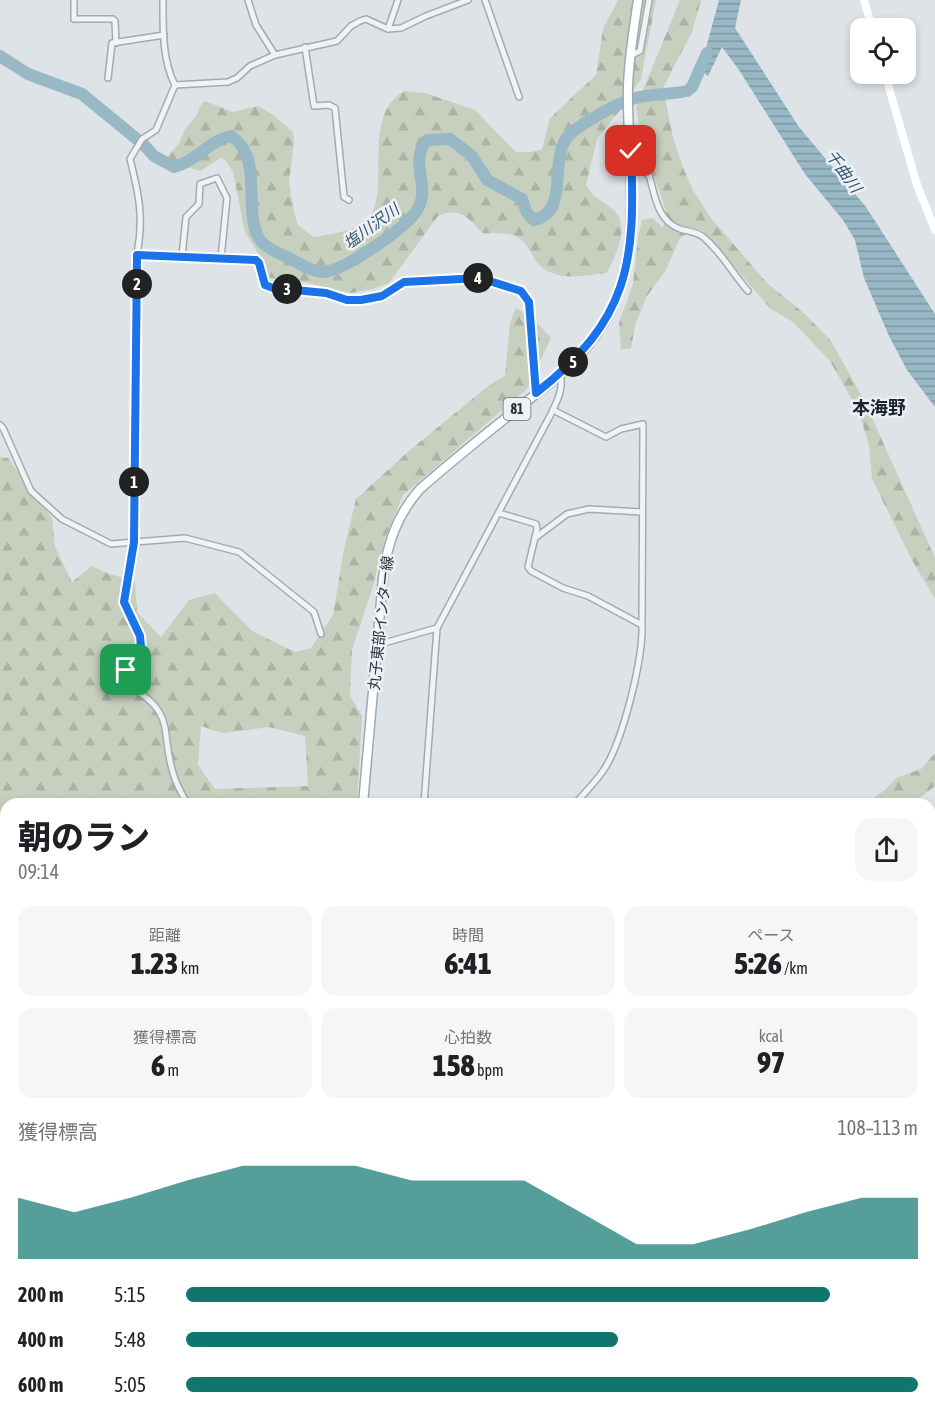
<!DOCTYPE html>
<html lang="ja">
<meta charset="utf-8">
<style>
:root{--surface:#fff;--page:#f6f6f6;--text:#202124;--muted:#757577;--accent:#0f766e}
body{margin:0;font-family:"Asap Condensed","Noto Sans JP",sans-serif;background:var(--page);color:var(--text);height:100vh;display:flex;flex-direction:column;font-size:22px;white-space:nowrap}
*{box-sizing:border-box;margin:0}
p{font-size:20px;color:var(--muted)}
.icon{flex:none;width:33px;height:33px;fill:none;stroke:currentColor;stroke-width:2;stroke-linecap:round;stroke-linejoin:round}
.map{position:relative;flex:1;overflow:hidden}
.side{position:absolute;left:0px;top:798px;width:936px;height:621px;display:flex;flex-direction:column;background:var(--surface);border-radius:18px 18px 0 0;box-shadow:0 3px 9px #0003}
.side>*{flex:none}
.controls{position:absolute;left:850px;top:18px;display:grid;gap:12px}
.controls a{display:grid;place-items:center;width:66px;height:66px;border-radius:12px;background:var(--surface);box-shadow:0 3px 9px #0003;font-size:30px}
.pin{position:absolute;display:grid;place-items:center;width:51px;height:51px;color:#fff;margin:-26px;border-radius:12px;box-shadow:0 3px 9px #0006}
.km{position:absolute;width:30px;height:30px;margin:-15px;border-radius:50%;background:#222;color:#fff;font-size:16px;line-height:30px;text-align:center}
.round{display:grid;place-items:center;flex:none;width:63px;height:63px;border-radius:18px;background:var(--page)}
.overview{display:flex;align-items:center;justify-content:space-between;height:102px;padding:0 18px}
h1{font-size:33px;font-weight:800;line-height:45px}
.stats{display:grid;grid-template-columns:repeat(3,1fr);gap:9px;height:102px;padding:6px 18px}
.stats div{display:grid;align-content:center;border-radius:15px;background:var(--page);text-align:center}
.stats b{font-size:30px;font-weight:800}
.stats small{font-size:16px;font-weight:400}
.stats p{font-size:16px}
.chart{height:168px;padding:12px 18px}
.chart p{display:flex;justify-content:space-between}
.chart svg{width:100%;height:108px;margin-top:6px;fill:var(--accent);opacity:.7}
ul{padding:0 18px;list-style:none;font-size:20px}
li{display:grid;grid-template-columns:96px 72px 1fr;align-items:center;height:45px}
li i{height:15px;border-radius:8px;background:var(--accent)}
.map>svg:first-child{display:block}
.industrial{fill:url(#industrial-furrows)}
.forest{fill:url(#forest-firs);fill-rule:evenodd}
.water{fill:url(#water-rules)}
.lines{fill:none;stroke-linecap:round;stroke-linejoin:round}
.stream{stroke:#99b8c6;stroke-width:2}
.river{stroke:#99b8c6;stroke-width:12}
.street-casing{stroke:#a3abb1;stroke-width:8}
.primary-casing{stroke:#9daab2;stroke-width:11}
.street{stroke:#f0f3f5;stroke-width:5}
.secondary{stroke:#fff;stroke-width:8}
.primary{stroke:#fff;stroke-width:8}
.rail{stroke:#778590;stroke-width:2;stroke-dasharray:3 6;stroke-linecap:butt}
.route-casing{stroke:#fff;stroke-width:12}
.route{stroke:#1a73e8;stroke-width:8}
.labels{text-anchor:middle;stroke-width:5;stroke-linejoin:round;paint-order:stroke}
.shield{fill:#edf1f5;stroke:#626c74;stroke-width:1.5}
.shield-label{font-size:14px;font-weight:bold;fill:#27333d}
.street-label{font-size:15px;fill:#27333d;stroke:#edf1f5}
.water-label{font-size:16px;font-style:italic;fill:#33596f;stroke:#edf1f5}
.quarter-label{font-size:18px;font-weight:bold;fill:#1a242e;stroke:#edf1f5}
</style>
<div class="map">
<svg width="935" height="1419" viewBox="0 0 935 1419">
<defs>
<pattern id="industrial-furrows" width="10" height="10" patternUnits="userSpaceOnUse" patternTransform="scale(1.5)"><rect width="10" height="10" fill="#ccd2d9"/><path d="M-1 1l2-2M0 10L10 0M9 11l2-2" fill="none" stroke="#afb5bb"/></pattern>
<pattern id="forest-firs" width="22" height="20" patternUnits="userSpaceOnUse" patternTransform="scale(1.5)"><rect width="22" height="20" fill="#c7d0bf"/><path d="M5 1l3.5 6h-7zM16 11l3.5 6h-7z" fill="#abb3a5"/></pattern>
<pattern id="water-rules" width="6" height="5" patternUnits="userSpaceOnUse" patternTransform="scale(1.5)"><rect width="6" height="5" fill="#99b8c6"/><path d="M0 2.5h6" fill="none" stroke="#7d96a2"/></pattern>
</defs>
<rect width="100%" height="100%" fill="#dde3e7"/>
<polygon class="industrial" points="557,1413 715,1413 722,1419 556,1419"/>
<g class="forest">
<path d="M 618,0 L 656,0 L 641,79 L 621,109 L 597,139 L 586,185 C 596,200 597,197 610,207 C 633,224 616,253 607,273 C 583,276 552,283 536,261 C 531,253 525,240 515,236 C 506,232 491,234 482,233 C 469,218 458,206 438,216 L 389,283 L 373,289 L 351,293 L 300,281 L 269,278 L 258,253 L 245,232 L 233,172 L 226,161 L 221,158 L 200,171 L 171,162 L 168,156 L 179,143 L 185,129 L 196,116 L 202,103 L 205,101 L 233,112 L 258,106 L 272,114 L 293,132 L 294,144 L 289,181 L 294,212 L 298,225 L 313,237 C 327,235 355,231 366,221 C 390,200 367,136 390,104 C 393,99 399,95 404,91 L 425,93 L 475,110 L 516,152 L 532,152 L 542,149 L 550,118 L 596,75 L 603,29 Z"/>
<polygon points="680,0 701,0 692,32 663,88 673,137 684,170 693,190 711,218 766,282 805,314 831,341 864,400 935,558 935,599 913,562 872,479 869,445 859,412 830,361 793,322 771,309 703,231 692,228 679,240 666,270 647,296 635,325 631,349 621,349 619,323 633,284 638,237 642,220 653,218 663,228 666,211 642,141 636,107"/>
<path d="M 516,307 L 537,323 L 551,338 L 527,389 L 403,495 L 385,539 L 373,586 L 352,650 L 350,696 L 362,716 L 357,804 L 6,804 L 6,1413 L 39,1413 L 37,1419 L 0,1419 L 0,457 L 8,458 L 52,518 L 55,547 L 72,582 L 92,566 L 109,574 L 135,581 L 137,612 L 161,637 L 189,600 L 215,593 L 252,631 L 295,652 L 311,648 L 333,615 L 344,549 L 356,499 L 409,451 L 488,386 L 505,376 L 510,323 ZM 201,726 L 222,733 L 269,727 L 305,736 L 308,786 L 215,789 L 198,765 Z"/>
<polygon points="935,753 935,786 912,804 866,804 886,789 896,778 921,769"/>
<polygon points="123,1413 184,1413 181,1419 121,1419"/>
</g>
<polygon class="water" points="719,0 741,0 735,28 799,127 866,207 935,314 935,407 907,370 889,336 864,278 855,240 843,220 805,174 739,70 722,47 708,76 700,70"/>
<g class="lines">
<polyline class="stream" points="853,1413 860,1419"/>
<g class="river">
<path d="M 0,56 L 28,74 L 82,94 L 144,145 L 154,156 L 174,167 C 196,161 209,141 231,136 C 263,156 244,204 257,234 C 261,246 274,251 285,256 C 296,261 311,272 323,272 C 344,271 402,230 415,213 C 434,189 407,163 427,140 L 450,139 L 472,156 L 487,180 L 522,199 C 525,207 526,215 534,220 C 572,212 546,155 571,133 C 586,121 614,105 632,99 C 649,93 669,95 687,91 L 692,87 L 707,53"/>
<polyline points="930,1171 935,1173"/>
</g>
<g class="street-casing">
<g id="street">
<polyline points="74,0 74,19 113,19 115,21 116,43"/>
<path d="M 163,0 C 163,28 162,60 175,85 L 156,130 L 142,139 L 130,159 C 139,195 144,218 137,254 L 134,542 L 124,602 L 140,636 L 141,647 L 137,659 L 126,670 L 125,681 L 127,685 C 180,714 158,733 175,779 C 178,787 183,796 187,804"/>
<polyline points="248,0 256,25 275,55"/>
<polyline points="485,0 519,97"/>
<polyline points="388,29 398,0"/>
<polyline points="305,47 314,106 329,105 335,108 344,197 349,200"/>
<polyline points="630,56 640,51 649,0"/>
<polyline points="108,78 112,43 164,35"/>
<polyline points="175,85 228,82 237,78 250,66 275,55 337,41 351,26 360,21 366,19 388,29 401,28 426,16 468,0"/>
<path d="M 632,165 L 649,175 C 655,195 657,221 680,229 C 687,231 696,232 702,236 C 721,251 732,273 748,291"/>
<polyline points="137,254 256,260 259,263 265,285 273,288 326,293 347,300 361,300 382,295 404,282 480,278 521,291 529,302 536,393"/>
<polyline points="182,256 186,217 199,204 200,184 217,178 227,198 221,258"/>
<polyline points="553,410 606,437 621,429 643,424 642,625"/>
<polyline points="0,425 3,428 31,491 62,519 111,544 185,538 239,552 314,612 321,634"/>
<path d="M 499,513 L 536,524 L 537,529 L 528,567 L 531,571 L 563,588 L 588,596 L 642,625 C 643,660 623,739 605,768 C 597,781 585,792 575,804"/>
<polyline points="535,538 567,514 589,509 641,512"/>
<polyline points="377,645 437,628"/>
<path d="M 424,804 L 437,628 L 551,414 C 557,401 564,389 560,374"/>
<polyline points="930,1103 935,1097"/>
<polyline points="720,1413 725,1419"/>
<polyline points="926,1413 928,1419"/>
<polyline points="313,1419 315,1413"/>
<polyline points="474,1419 477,1413"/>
<polyline points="805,1419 809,1413"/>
</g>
</g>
<g class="primary-casing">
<g id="primary">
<path d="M 363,804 L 383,578 C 387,544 397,515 420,489 C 453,460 488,432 522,405 C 546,386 570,368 589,344 C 651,270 626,174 628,86 C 629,57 634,28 638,0"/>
<polyline points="454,1413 455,1419"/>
</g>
</g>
<use href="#street" class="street"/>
<g class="secondary">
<polyline points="864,0 872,28"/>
<polyline points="885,74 917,185 935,230"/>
<polyline points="930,1334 935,1331"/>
<polyline points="104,1419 106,1413"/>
</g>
<use href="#primary" class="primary"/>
<g class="rail">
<polyline points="930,1068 935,1060"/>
<polyline points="739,1419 743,1413"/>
</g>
</g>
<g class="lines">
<g class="route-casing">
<path id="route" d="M 126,670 L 137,659 L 141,647 L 140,636 L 124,602 L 134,542 L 137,255 L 256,260 L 259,263 L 265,285 L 273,288 L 326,293 L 347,300 L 361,300 L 382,296 L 404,282 L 480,278 L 521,291 L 529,302 L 536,393 C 629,320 636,264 631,151"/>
</g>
<use href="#route" class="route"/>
</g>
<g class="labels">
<rect class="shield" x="503.5" y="398" width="27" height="22" rx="4.5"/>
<g class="shield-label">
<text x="517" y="414">81</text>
</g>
<g class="street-label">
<text transform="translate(381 623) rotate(-84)" y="5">丸子東部インター線</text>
</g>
<g class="water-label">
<text transform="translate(844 171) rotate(54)" y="6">千曲川</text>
<text transform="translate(371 226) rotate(-36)" y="6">塩川沢川</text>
</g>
<g class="quarter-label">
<text x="879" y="414">本海野</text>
</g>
</g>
</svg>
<div class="controls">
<a><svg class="icon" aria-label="locate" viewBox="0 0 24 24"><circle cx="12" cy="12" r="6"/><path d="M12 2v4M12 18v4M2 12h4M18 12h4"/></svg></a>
</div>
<div class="pin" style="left:126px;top:670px;background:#1e9e55"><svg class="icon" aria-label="arrive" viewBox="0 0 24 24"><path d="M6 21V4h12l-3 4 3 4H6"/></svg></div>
<div class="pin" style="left:631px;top:151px;background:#d93025"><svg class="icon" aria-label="check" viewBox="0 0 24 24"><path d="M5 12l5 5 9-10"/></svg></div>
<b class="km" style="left:134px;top:482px">1</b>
<b class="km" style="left:137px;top:284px">2</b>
<b class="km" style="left:287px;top:289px">3</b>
<b class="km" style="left:478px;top:278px">4</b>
<b class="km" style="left:573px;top:362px">5</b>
<section class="side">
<div class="overview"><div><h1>朝のラン</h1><p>09:14</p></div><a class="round"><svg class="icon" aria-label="share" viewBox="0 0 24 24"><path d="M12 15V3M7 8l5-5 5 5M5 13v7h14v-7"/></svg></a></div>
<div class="stats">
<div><p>距離</p><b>1.23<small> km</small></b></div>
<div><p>時間</p><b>6:41</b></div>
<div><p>ペース</p><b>5:26<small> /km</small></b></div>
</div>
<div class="stats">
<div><p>獲得標高</p><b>6<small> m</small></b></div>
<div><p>心拍数</p><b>158<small> bpm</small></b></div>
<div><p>kcal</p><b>97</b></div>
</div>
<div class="chart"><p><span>獲得標高</span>108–113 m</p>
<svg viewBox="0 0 160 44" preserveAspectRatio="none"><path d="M0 44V19L10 25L20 19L30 12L40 6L50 6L60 6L70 12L80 12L90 12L100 25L110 38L120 38L130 32L140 25L150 19L160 19V44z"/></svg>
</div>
<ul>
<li><b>200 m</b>5:15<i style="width:88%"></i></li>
<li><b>400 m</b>5:48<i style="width:59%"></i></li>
<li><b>600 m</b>5:05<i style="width:100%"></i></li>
</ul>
</section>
</div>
